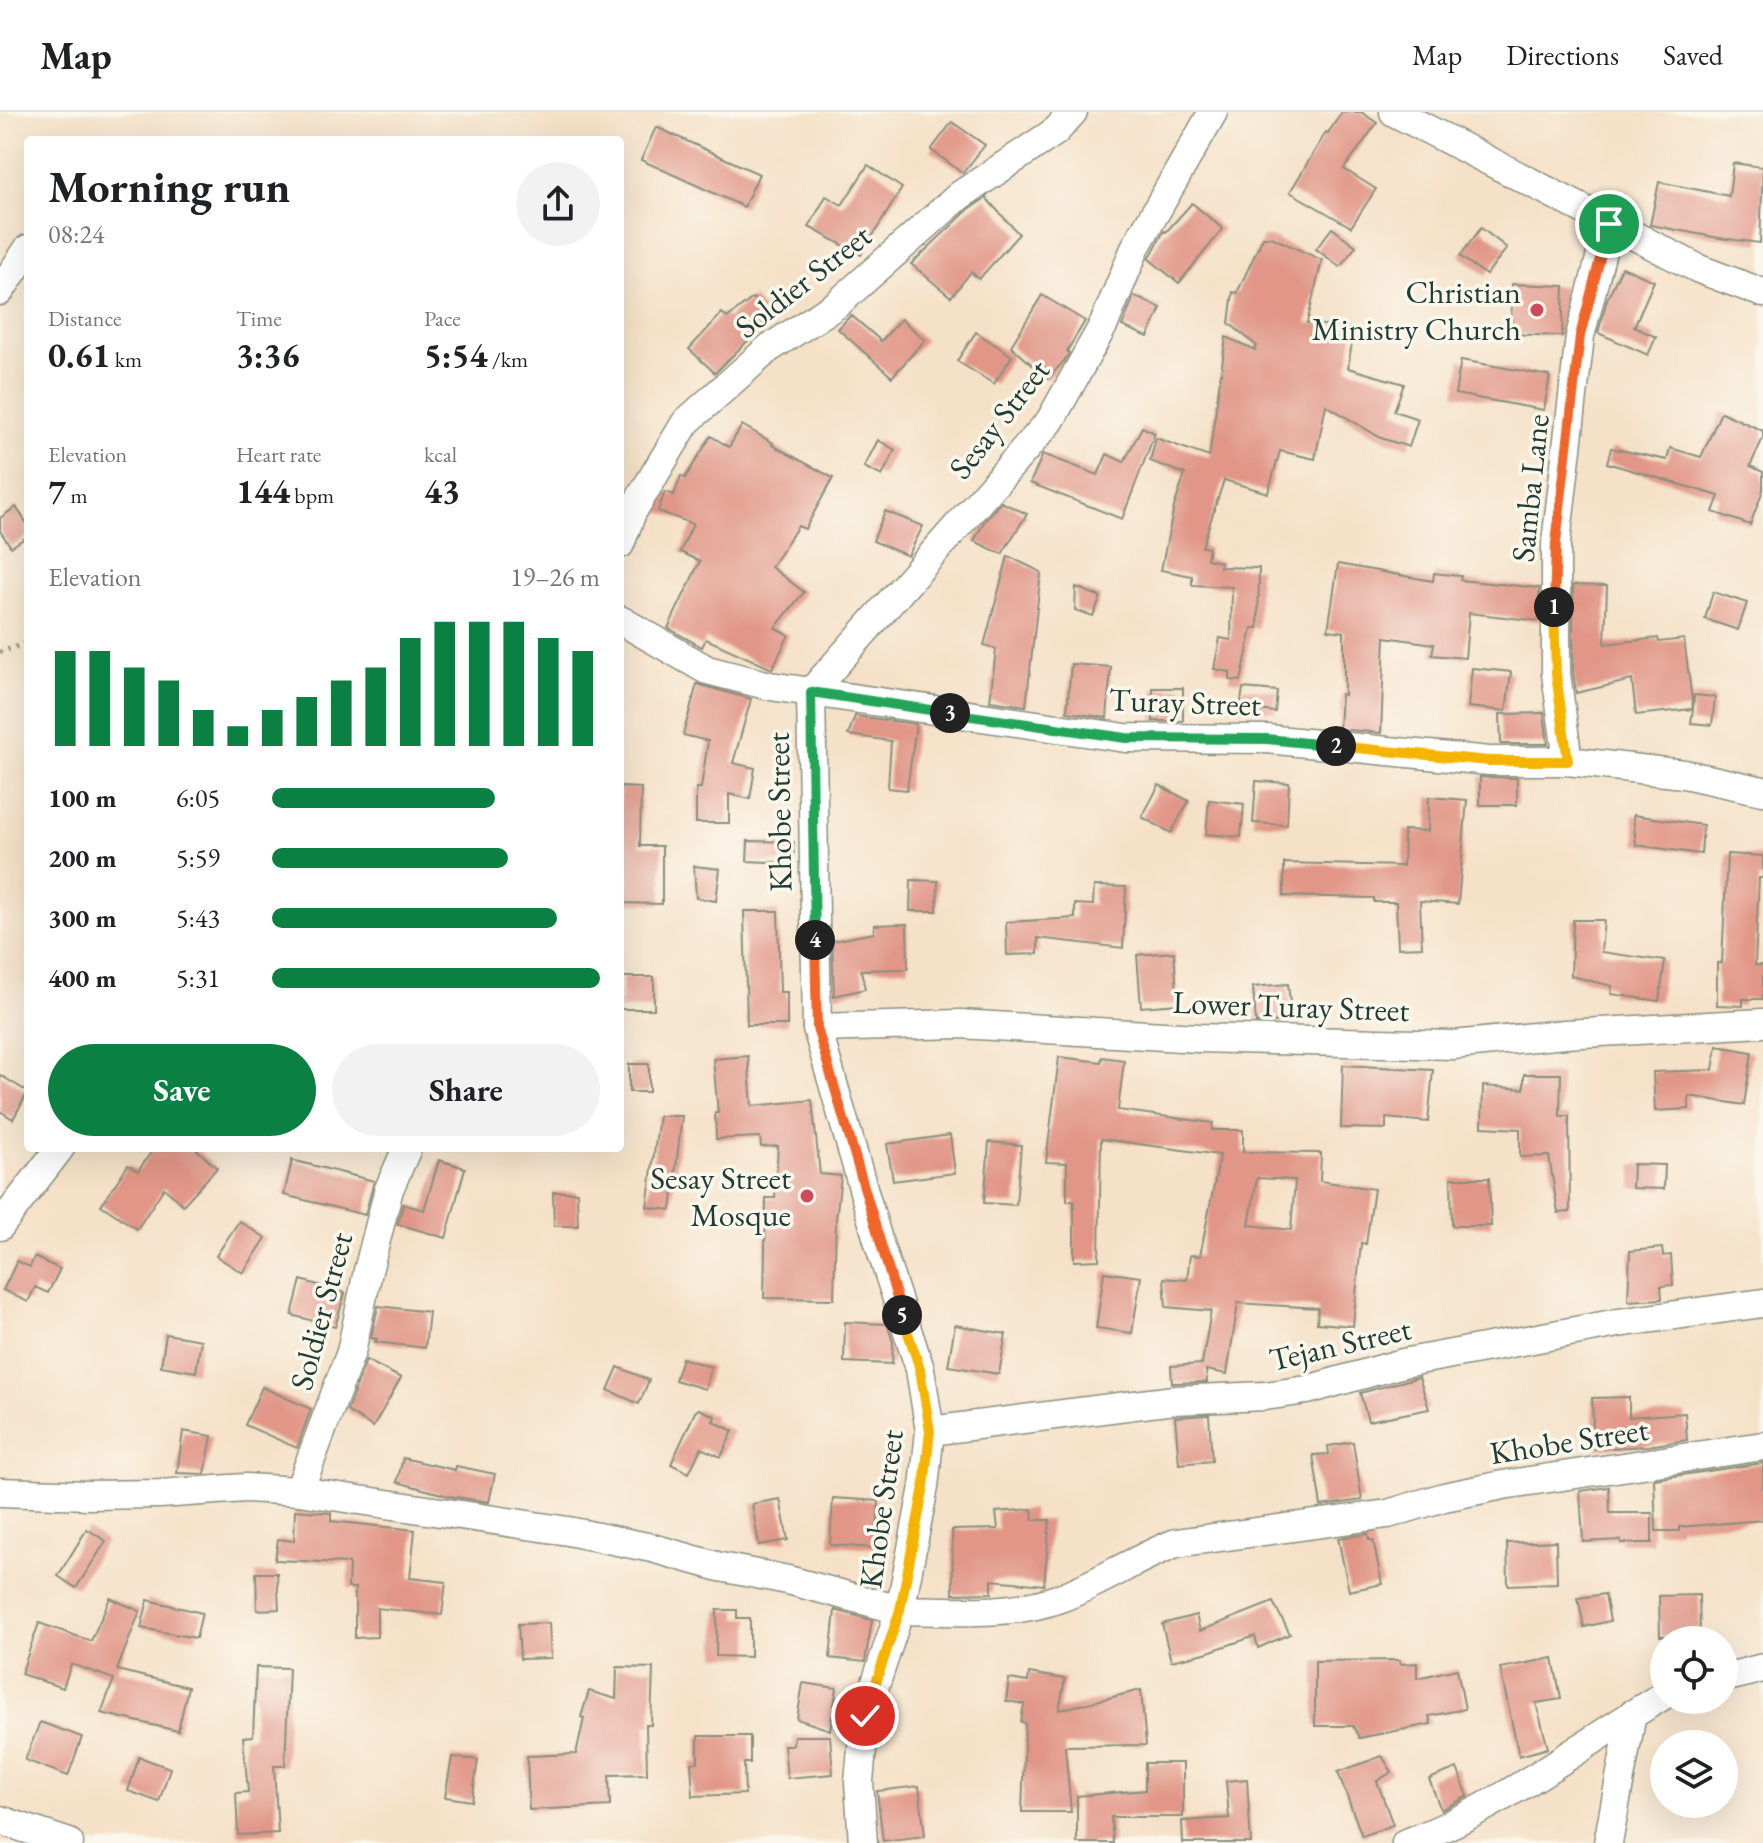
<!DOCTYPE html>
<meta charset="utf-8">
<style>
:root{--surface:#fff;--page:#f2f2f2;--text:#202124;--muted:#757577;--line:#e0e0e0;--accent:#0b8043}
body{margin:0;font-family:"EB Garamond",serif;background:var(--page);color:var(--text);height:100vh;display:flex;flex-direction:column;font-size:30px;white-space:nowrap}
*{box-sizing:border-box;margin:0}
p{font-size:26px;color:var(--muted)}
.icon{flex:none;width:44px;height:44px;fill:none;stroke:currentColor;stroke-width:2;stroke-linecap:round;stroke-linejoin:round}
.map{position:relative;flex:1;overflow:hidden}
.side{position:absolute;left:24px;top:24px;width:600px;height:1016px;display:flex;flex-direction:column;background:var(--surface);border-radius:8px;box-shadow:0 8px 32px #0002}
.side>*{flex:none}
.fabs{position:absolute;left:1650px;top:1514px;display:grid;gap:16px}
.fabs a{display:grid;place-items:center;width:88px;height:88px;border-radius:50%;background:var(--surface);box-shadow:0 8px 32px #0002;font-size:40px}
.pin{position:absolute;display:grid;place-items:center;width:68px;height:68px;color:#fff;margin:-34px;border:4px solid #fff;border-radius:50%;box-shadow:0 2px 8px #0007}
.km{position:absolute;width:40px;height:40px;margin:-20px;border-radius:50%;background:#222;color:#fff;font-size:22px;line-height:40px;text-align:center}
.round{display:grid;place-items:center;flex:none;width:84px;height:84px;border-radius:42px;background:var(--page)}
.head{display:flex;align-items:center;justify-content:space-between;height:136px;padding:0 24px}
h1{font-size:44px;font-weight:700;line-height:60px}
.stats{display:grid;grid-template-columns:repeat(3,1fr);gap:12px;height:136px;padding:8px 24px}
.stats div{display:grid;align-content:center}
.stats b{font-size:34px;font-weight:700}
.stats small{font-size:22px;font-weight:400}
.stats p{font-size:22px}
.chart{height:224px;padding:16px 24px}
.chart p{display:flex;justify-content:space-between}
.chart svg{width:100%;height:144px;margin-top:8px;stroke:var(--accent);stroke-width:6}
.action{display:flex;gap:16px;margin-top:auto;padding:16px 24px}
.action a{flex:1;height:92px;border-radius:48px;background:var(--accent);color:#fff;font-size:32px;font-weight:700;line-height:92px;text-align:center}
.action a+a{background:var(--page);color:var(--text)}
ul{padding:0 24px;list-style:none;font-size:26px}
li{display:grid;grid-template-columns:128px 96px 1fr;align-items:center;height:60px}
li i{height:20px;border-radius:10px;background:var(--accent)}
header{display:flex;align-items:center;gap:48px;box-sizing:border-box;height:112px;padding:0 40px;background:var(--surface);border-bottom:2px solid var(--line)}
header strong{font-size:38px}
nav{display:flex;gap:44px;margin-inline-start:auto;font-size:28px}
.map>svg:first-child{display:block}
.building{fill:#e19687;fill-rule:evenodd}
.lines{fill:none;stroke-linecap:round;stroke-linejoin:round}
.street-casing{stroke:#8a8f7e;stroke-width:31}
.path{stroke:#8a8f7e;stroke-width:5;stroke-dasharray:2 6;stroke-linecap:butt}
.street{stroke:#fff;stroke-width:28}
.split-1-casing{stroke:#fff;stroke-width:16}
.split-2-casing{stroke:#fff;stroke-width:16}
.split-3-casing{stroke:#fff;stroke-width:16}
.split-4-casing{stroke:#fff;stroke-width:16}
.split-5-casing{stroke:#fff;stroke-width:16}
.split-6-casing{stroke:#fff;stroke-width:16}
.split-1{stroke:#f0652b;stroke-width:10}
.split-2{stroke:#f5b400;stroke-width:10}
.split-3{stroke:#22a559;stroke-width:10}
.split-4{stroke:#22a559;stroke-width:10}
.split-5{stroke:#f0652b;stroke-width:10}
.split-6{stroke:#f5b400;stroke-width:10}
.poi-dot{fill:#d1495b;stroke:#fbf7ec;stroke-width:3}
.labels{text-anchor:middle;stroke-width:7;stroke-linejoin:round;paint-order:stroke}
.street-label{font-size:32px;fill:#1f3d34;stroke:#fbf7ec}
.poi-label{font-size:32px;fill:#1f3d34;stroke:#fbf7ec;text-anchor:end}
</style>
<header>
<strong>Map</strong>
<nav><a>Map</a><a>Directions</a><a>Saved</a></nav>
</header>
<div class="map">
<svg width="1763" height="1731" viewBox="0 0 1763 1731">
<rect width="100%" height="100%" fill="#fbf7ec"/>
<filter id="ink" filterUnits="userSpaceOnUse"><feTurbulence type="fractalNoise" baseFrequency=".0125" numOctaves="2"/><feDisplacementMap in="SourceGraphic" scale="16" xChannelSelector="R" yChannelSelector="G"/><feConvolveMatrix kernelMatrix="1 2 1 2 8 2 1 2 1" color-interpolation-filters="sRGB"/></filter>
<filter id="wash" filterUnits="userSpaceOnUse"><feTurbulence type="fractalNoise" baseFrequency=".006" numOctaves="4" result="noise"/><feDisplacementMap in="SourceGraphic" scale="32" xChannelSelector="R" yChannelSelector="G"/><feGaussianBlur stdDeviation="1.8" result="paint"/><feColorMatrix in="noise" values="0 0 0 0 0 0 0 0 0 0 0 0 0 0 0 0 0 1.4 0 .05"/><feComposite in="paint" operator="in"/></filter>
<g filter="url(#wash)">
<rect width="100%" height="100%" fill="#f5e1c7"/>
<g id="blocks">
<g class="building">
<polygon points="1342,0 1361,0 1377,11 1344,57 1376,77 1351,115 1290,80 1326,20 1328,21"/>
<polygon points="952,10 985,33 963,61 931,38"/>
<polygon points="656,15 759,62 744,95 641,48"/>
<polygon points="1733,51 1763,55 1760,131 1719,126 1650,113 1659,70 1729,84"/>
<polygon points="868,53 902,76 861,143 809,115 826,84 842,93"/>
<polygon points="986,86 1019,122 979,167 971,160 951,185 911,152 969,97"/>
<polygon points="1192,91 1223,117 1179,171 1149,147 1164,119 1166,120"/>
<polygon points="1332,116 1356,134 1340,155 1316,137"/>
<polygon points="1481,116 1507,136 1486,163 1460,144"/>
<polygon points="1263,125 1271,125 1322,148 1307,211 1354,217 1348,256 1404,272 1394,299 1418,307 1409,335 1381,326 1326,293 1315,347 1280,339 1268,381 1224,368 1202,435 1209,436 1207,447 1221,450 1220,455 1259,456 1258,516 1252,516 1241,569 1230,568 1230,560 1214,557 1220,526 1231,528 1232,475 1192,473 1192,464 1161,458 1174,395 1185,362 1150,349 1156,326 1209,345 1226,225 1255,238 1257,234 1229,211 1233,180 1237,181"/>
<polygon points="1622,155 1654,169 1634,215 1656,225 1648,243 1598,221 1607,187"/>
<polygon points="1512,172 1564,174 1562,224 1511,222"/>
<polygon points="1042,183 1085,209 1067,239 1069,241 1064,249 1048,267 1011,234"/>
<polygon points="1134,184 1161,196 1148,225 1122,214"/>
<polygon points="753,186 770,207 715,261 689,237 722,201 727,206"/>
<polygon points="851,203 881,229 901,207 925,228 892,265 838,217"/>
<polygon points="976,220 1012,244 994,272 957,249"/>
<polygon points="1461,248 1550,264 1544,298 1455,282"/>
<polygon points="1721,300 1763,319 1763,326 1750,354 1763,360 1763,378 1750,413 1713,400 1719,384 1607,351 1611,336 1667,348 1670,336 1701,345"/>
<polygon points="742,313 773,331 772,333 833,366 805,417 798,414 771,455 804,480 775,516 789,523 772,557 706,527 702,535 668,516 700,449 680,440 693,412 658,399 665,380 674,383 681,364 685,366 711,324 729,335"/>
<polygon points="1142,315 1155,321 1122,407 1030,371 1043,342 1098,363 1107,342 1124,350"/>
<polygon points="878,328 895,338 882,364 864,355"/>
<polygon points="1001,390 1027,402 1002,442 974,429 984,410"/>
<polygon points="16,395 28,413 28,424 11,435 0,419 0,406"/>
<polygon points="885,399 923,414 908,444 873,429"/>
<polygon points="1008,444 1041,460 1026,594 990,589 996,537 984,533"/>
<polygon points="1338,452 1433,469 1434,461 1461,464 1460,468 1539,476 1539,509 1469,501 1465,546 1432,543 1434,532 1385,525 1381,621 1339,617 1341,582 1344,583 1344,520 1328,518"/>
<polygon points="1573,473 1607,474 1605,532 1658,526 1659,530 1684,527 1693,596 1694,583 1715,585 1712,613 1691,611 1693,597 1636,603 1632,568 1576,581 1573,561"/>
<polygon points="1076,475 1101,485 1093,504 1075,498"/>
<polygon points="1713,480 1747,491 1738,518 1705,507"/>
<polygon points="1071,552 1111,555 1107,606 1067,600"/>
<polygon points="1472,556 1511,560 1506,599 1468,595"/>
<polygon points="697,572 751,587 733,651 755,656 750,687 729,682 729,711 696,711 696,676 701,676 708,629 683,623"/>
<rect x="1153" y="576" width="30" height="33"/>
<polygon points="1243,576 1277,579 1275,600 1240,596"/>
<polygon points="1544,601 1548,632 1501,632 1500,602"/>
<polygon points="855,604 916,612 907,678 888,676 891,629 848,623"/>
<polygon points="1480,665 1517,666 1517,693 1480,693"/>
<polygon points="1256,669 1289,671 1287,713 1253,711"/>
<polygon points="1159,673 1189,689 1171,721 1142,705"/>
<polygon points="620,675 641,676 640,734 662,734 662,792 620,791"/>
<polygon points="1429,685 1467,688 1458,792 1420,789 1422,835 1398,836 1396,790 1374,790 1374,786 1284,784 1284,751 1403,754 1404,718 1428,719"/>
<polygon points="1209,688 1244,692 1241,725 1206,722"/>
<polygon points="1633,703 1703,713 1701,742 1636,733"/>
<polygon points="748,729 794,730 793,751 747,749"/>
<polygon points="1727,742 1763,744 1763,766 1759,766 1755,853 1763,853 1763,887 1743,887 1743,894 1717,893 1717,851 1722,851"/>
<polygon points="694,754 720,757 716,789 696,786"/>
<polygon points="911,768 938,769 937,799 910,799"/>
<polygon points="1094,774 1126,775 1123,836 1038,826 1038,842 1007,843 1006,810 1075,806 1075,792 1093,793"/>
<polygon points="744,799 778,799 780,880 787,880 787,913 747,913"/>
<polygon points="1573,808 1604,808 1601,840 1665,849 1659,889 1611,882 1612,874 1571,864"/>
<polygon points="907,812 908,857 861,858 865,877 834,884 832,829 874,821 874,813"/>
<polygon points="1174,840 1178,892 1141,895 1137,843"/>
<polygon points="623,865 654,865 654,897 620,897"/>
<polygon points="1288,872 1292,909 1256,911 1253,875"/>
<polygon points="1717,934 1752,940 1744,993 1689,984 1689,997 1655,999 1653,960 1713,958"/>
<polygon points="748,944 752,994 812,988 820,1062 841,1064 836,1108 834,1187 764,1186 766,1086 775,1086 778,1034 761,1035 760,1025 716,1027 715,1001 718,1001 713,947"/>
<path d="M 1059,945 L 1101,950 L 1102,945 L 1124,948 L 1118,998 L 1213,1011 L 1212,1018 L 1243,1018 L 1243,1040 L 1321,1041 L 1320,1069 L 1374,1077 L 1366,1132 L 1361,1131 L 1353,1214 L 1317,1211 L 1318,1196 L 1238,1191 L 1227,1262 L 1206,1258 L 1207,1270 L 1172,1271 L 1171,1254 L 1202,1252 L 1211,1199 L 1166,1195 L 1164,1166 L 1187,1168 L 1190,1143 L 1200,1144 L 1220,1043 L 1101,1027 L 1099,1148 L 1074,1149 L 1074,1089 L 1067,1089 L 1067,1051 L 1046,1050 ZM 1257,1066 L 1295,1068 L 1291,1118 L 1249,1113 Z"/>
<rect x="629" y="952" width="20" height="28"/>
<polygon points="1343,953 1433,958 1428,1010 1386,1006 1386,1017 1341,1016"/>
<polygon points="1524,962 1561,962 1560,1004 1569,1004 1570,1100 1558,1101 1549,1044 1520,1045 1520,1017 1482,1015 1483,974 1524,977"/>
<polygon points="0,963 28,980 13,1007 0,999"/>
<polygon points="659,1004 682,1004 671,1098 647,1095"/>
<polygon points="950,1023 955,1061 893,1069 887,1032"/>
<polygon points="989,1030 1021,1033 1016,1093 984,1091"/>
<polygon points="154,1036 195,1036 217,1056 183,1093 164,1076 137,1117 101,1093 128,1053 138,1059"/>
<polygon points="292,1048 374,1069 365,1103 284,1083"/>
<polygon points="439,1048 465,1056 446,1126 398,1112 403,1092 424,1098"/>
<polygon points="1633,1052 1665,1053 1664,1077 1632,1076"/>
<polygon points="1451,1066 1489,1066 1491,1114 1452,1114"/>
<polygon points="553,1080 577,1080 578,1114 554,1114"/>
<polygon points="239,1109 266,1126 243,1161 216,1144"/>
<polygon points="1662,1136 1663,1144 1671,1143 1673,1173 1661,1174 1662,1187 1628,1189 1630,1139"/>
<polygon points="34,1145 60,1157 48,1181 35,1175 28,1190 3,1178 17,1149 30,1155"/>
<polygon points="1104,1160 1141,1165 1132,1221 1096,1216"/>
<polygon points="301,1168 345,1181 335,1215 292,1203"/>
<polygon points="378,1194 429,1200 425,1236 375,1230 377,1227 371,1226"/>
<polygon points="845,1210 887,1212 893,1230 892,1252 844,1250"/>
<polygon points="955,1213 1006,1222 999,1262 948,1254"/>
<polygon points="166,1222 201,1228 196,1260 161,1254"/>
<polygon points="682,1246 711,1255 705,1277 675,1268"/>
<polygon points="366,1248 401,1266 373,1315 347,1299"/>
<polygon points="618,1255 649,1268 639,1292 608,1278"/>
<polygon points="1419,1265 1429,1297 1368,1309 1360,1281"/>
<polygon points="262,1275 311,1297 297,1336 245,1313"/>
<polygon points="1629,1285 1629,1305 1685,1301 1687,1328 1648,1334 1594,1337 1592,1286"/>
<polygon points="699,1297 715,1304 713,1309 733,1319 721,1345 701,1336 689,1361 671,1352 695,1300"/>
<polygon points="1209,1303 1212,1349 1179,1352 1175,1305"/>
<polygon points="183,1319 212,1324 205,1362 177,1361"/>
<polygon points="1353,1330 1362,1388 1321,1394 1313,1343 1329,1342 1328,1334"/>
<polygon points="403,1346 455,1358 456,1354 495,1362 489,1390 449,1384 397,1370"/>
<polygon points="1763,1351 1763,1408 1679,1415 1679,1419 1656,1419 1654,1367"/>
<polygon points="1609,1375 1610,1401 1652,1401 1652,1431 1621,1431 1621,1428 1583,1430 1580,1379"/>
<polygon points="833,1386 879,1389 876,1436 830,1433"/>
<polygon points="780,1387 788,1428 759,1433 752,1392"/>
<polygon points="1032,1397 1033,1408 1050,1408 1044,1473 992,1468 992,1481 953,1482 952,1418 998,1417 996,1400"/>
<polygon points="295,1398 331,1401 331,1409 415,1418 410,1466 446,1470 442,1503 377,1496 377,1525 355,1526 355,1476 348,1476 349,1451 275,1448 278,1427 294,1429"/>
<polygon points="87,1417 106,1429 76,1476 58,1464"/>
<polygon points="1368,1422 1369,1428 1373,1428 1382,1472 1349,1479 1338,1426"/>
<polygon points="1556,1429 1557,1471 1508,1473 1507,1431"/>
<polygon points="256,1461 277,1461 279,1497 257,1498"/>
<polygon points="1605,1482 1610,1509 1584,1515 1578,1486"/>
<polygon points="1699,1483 1700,1524 1660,1524 1659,1484"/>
<polygon points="110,1486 140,1499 117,1558 188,1575 178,1619 101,1601 114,1567 71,1552 63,1576 21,1562 39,1511 91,1529"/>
<polygon points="148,1488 202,1501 196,1526 141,1516"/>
<polygon points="1273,1490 1290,1522 1258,1536 1255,1524 1205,1541 1171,1549 1162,1512 1196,1503 1200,1519"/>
<polygon points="717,1498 737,1498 737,1506 750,1506 750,1545 716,1544"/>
<polygon points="835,1498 872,1508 865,1550 830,1546"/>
<polygon points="549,1511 551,1546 520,1547 518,1512"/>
<polygon points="1553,1546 1561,1587 1536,1591 1548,1636 1519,1644 1500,1556"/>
<polygon points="1400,1548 1400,1552 1417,1551 1417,1566 1457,1557 1465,1597 1429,1604 1431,1612 1359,1626 1353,1614 1315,1614 1315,1549"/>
<polygon points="256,1555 289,1556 285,1654 274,1654 278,1721 238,1723 236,1681 248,1680 243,1625 253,1624"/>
<polygon points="617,1555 653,1556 651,1613 646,1613 647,1662 609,1663 610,1694 529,1698 527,1644 576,1642 584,1606 581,1605 589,1579 616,1587"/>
<polygon points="1029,1561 1065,1567 1059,1598 1141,1578 1146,1633 1065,1634 1071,1700 1022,1700 1025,1611 1021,1610 1024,1592 1006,1589 1009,1567 1028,1570"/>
<polygon points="803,1571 837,1576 830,1618 797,1607"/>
<polygon points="40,1610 82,1625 68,1664 25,1648"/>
<polygon points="698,1624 750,1624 750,1651 744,1651 745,1682 693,1684 691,1651 698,1650"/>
<polygon points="794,1624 830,1624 833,1662 787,1666 784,1633 793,1633"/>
<polygon points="1382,1644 1392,1660 1377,1669 1393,1713 1362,1724 1338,1660"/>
<polygon points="139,1645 170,1656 159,1690 128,1679"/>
<polygon points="452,1645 478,1648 472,1689 445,1685"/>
<polygon points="1145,1651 1183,1651 1183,1705 1111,1705 1113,1731 1077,1731 1077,1684 1145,1678"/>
<polygon points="1457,1656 1468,1684 1441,1698 1429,1667"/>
<polygon points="1247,1667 1251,1731 1183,1731 1182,1709 1229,1706 1226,1669"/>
<polygon points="919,1674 925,1724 883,1729 877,1679"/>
</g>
</g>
</g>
<g filter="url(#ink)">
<use href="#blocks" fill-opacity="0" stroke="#8a8f7e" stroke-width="2"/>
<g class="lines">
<g class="street-casing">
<g id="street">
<path d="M 1213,0 L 1136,134 L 1104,212 L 1050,309 L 811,580 L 817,916 L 880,1135 L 920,1257 L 930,1319 L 924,1375 L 900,1498 C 950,1499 1013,1504 1060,1486 C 1100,1471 1136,1446 1176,1431 L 1388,1402 L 1444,1385 L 1503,1373 L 1763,1334"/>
<polyline points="1394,0 1699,157 1763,181"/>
<polyline points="0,179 28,137"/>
<polyline points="620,432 632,400 686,310 768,237 836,193 959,84 1056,19 1073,0"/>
<polyline points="620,508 707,558 770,574 1126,626 1267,627 1489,649 1568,649 1684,662 1763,679"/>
<polyline points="1568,649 1556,562 1556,431 1580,224 1609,112"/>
<polyline points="817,916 960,912 1198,926 1453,933 1565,922 1763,911"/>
<polyline points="0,1114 60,1036"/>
<polyline points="930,1319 1174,1288 1265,1284 1307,1278 1403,1251 1618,1211 1763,1191"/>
<polyline points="299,1379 351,1240 368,1159 389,1077 407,1036"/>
<polyline points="0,1380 87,1383 160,1382 245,1376 299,1379 568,1419 652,1436 720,1455 788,1468 900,1498 865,1604 859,1670 863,1731"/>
<polyline points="1724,1566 1763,1556"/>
<polyline points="0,1708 69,1731"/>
<path d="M 1406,1731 C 1499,1697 1579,1634 1664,1583"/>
<polyline points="1608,1731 1632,1602"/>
</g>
</g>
<polyline class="path" points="0,540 28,531"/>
<use href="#street" class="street"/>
</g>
</g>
<g class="lines" filter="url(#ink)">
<g class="split-1-casing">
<polyline id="split-1" points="1554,495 1556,431 1580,224 1609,112"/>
</g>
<g class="split-2-casing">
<polyline id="split-2" points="1336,634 1489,649 1568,649 1556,562 1554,495"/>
</g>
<g class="split-3-casing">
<polyline id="split-3" points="950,601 1126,626 1267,627 1336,634"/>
</g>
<g class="split-4-casing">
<polyline id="split-4" points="815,828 811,580 950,601"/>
</g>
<g class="split-5-casing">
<polyline id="split-5" points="815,828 817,916 902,1203"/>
</g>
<g class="split-6-casing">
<polyline id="split-6" points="865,1604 900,1498 924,1375 930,1319 920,1257 902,1203"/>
</g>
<use href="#split-1" class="split-1"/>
<use href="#split-2" class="split-2"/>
<use href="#split-3" class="split-3"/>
<use href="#split-4" class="split-4"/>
<use href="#split-5" class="split-5"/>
<use href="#split-6" class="split-6"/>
</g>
<g class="poi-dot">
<circle cx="1537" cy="198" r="8"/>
<circle cx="807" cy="1084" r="8"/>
</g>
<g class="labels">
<g class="street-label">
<text transform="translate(803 169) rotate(-38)" y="11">Soldier Street</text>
<text transform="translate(999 307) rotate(-52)" y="11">Sesay Street</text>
<text transform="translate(1530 376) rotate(-84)" y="11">Samba Lane</text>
<text transform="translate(1185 590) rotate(2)" y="11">Turay Street</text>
<text transform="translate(779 700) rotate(-91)" y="11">Khobe Street</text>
<text transform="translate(1291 894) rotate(2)" y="11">Lower Turay Street</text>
<text transform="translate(321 1199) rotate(-75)" y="11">Soldier Street</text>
<text transform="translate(1340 1232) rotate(-13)" y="11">Tejan Street</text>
<text transform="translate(1569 1329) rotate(-9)" y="11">Khobe Street</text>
<text transform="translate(881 1397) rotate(-82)" y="11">Khobe Street</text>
</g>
<g class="poi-label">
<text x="1521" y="191">Christian<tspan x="1521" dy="37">Ministry Church</tspan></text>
<text x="791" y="1077">Sesay Street<tspan x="791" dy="37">Mosque</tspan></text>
</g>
</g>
</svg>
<div class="fabs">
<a><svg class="icon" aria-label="locate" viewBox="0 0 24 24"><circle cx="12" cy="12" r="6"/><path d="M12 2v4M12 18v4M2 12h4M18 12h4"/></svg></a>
<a><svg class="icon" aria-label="layers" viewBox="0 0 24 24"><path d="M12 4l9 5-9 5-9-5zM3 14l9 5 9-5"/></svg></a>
</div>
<div class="pin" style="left:1609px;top:112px;background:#1e9e55"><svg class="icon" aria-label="arrive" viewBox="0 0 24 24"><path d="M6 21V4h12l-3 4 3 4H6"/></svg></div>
<div class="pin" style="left:865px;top:1604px;background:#d93025"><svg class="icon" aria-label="check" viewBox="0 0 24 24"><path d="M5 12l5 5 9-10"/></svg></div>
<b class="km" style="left:1554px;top:495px">1</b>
<b class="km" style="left:1336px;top:634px">2</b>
<b class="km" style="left:950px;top:601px">3</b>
<b class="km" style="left:815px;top:828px">4</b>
<b class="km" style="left:902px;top:1203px">5</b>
<section class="side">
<div class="head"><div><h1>Morning run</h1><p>08:24</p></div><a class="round"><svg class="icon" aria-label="share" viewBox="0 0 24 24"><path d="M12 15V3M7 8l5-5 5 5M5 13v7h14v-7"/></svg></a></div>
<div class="stats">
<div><p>Distance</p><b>0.61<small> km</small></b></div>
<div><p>Time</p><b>3:36</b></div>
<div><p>Pace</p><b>5:54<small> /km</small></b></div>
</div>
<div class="stats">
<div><p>Elevation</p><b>7<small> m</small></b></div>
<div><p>Heart rate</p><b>144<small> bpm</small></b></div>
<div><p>kcal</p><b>43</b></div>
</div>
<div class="chart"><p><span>Elevation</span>19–26 m</p>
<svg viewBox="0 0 160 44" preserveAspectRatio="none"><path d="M5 44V15M15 44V15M25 44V20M35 44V24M45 44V33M55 44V38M65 44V33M75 44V29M85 44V24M95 44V20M105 44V11M115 44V6M125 44V6M135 44V6M145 44V11M155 44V15"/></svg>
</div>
<ul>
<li><b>100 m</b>6:05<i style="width:68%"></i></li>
<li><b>200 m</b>5:59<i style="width:72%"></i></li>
<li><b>300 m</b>5:43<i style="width:87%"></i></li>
<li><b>400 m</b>5:31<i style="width:100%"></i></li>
</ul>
<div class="action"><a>Save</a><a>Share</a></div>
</section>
</div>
